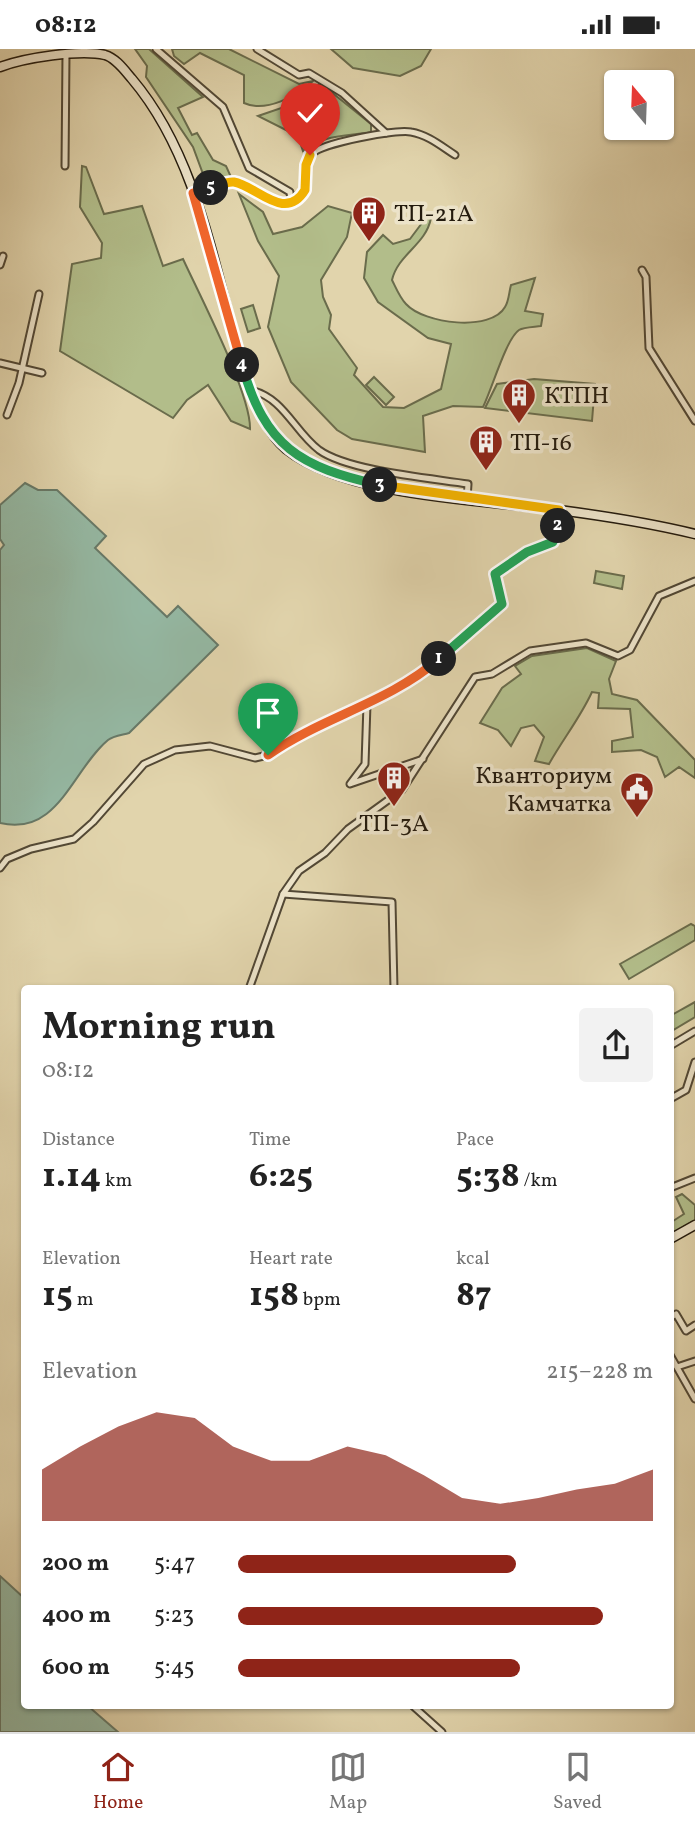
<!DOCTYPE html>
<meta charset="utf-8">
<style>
:root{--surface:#fff;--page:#f2f2f2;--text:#222;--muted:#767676;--line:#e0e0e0;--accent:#8f2418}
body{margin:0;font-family:Vollkorn,serif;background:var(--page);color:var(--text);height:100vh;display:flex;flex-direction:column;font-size:26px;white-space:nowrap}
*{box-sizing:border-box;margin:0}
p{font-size:23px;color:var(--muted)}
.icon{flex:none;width:38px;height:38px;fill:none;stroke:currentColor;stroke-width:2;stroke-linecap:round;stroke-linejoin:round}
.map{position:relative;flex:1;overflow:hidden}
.drawer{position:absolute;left:21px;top:936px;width:653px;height:724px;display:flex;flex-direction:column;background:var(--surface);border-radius:7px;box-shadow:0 2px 5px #0004}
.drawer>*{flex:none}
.needle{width:46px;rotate:341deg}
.buttons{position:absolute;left:604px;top:21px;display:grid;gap:14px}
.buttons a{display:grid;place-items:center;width:70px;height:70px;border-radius:7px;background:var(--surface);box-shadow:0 2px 5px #0004;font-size:35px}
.pin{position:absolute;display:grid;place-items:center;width:60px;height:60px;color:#fff;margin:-72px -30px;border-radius:50% 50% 50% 0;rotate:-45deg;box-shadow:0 0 7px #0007}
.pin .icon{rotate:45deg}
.km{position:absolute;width:35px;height:35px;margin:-18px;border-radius:50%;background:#222;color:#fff;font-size:19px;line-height:35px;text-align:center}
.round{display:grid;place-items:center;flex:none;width:74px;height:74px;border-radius:7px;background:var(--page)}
.head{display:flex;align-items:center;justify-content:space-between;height:119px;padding:0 21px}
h1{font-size:38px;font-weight:700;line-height:52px}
.figures{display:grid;grid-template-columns:repeat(3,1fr);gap:10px;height:119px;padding:7px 21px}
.figures div{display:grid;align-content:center}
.figures b{font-size:35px;font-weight:700}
.figures small{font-size:19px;font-weight:400}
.figures p{font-size:19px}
.chart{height:196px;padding:14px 21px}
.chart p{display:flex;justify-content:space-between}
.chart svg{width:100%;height:126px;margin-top:7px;fill:var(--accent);opacity:.7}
ul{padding:0 21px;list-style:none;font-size:23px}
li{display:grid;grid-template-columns:112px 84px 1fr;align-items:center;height:52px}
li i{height:18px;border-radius:9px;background:var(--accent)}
.status{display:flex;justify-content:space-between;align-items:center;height:49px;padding:0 35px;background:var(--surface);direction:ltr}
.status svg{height:19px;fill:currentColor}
.tab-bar{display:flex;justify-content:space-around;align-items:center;height:98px;border-top:2px solid var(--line);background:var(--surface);font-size:19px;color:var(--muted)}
.tab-bar a{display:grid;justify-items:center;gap:4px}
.tab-bar .on{color:var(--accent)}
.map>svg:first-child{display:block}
.green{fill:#b2bd8a;stroke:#6a6c4c;stroke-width:2}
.water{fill:#95b9a4;stroke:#677968;stroke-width:2}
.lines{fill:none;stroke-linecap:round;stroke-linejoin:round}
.street-casing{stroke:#524835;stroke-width:9}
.secondary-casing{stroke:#231a0d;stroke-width:11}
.street{stroke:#ece3c9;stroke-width:5}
.secondary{stroke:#ece3c9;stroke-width:8}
.split-1-casing{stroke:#fff;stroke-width:14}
.split-2-casing{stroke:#fff;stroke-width:14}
.split-3-casing{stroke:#fff;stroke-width:14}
.split-4-casing{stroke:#fff;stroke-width:14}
.split-5-casing{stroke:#fff;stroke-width:14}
.split-6-casing{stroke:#fff;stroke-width:14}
.split-1{stroke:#f0652b;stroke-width:9}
.split-2{stroke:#22a559;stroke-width:9}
.split-3{stroke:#f5b400;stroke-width:9}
.split-4{stroke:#22a559;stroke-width:9}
.split-5{stroke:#f0652b;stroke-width:9}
.split-6{stroke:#f5b400;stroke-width:9}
.labels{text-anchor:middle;stroke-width:7;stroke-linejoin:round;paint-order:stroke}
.poi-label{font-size:24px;fill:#231a0d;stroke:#ece3c9;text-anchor:start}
</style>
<div class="status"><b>08:12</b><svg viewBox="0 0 49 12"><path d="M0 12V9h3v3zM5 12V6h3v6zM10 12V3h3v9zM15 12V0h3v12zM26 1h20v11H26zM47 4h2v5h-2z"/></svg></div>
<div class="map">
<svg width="695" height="1683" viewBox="0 0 695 1683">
<rect width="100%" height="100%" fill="#e1d4ac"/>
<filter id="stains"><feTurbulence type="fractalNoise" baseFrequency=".00286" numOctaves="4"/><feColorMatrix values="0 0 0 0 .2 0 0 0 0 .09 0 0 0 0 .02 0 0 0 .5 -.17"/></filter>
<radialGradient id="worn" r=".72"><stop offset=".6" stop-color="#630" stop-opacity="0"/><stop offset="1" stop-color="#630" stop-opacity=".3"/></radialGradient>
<g class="green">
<polygon points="135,0 149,0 203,48 178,59 192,86 197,84 213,111 226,117 231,128 206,133 193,98 146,28 147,17"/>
<path d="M 172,0 L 229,0 L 299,35 L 313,32 C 297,47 266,64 244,54 L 244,26 L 200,4 L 184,15 L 174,7 Z"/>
<polygon points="331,0 431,0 421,17 400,27 353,19"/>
<path d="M 320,34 L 371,75 L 371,83 C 344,88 325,85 303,102 L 298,87 L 258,67 L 302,52 Z"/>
<path d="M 82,117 L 86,118 L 104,165 L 142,157 L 163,217 L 183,210 C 200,247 251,345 250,380 L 231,372 L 208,336 L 187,351 L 173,369 L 60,302 L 72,215 L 101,209 L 102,194 L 80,158 Z"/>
<path d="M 239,145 L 263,163 L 273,185 L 302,178 L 328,157 L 352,164 L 347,188 L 321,231 L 323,248 L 331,266 L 329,280 L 357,319 L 354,326 L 383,358 L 404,359 L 441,340 L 451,295 L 428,289 L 378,253 L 364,229 L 367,203 L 383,186 L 393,195 L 410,190 L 428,166 L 431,169 C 426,196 398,205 392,231 C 396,239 400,249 406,255 C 424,275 491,283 505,258 C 509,252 509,243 511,236 L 535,229 L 525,262 L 543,265 L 541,277 C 535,278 524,278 519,281 C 506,290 492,340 483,358 L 453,357 L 423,367 L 425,403 L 352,390 L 337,381 L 291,333 L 268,278 L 279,227 L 258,192 Z"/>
<polygon points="253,256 260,279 248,283 241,260"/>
<polygon points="374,328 394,348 386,356 366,336"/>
<polygon points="534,330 595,335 592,372 485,359 497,335"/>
<polygon points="596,522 624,527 622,540 594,534"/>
<path d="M 587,599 L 616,612 L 609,630 L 612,645 L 637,651 L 695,711 L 695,729 L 679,718 L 665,728 L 657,708 L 641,701 L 612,703 L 612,692 L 633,688 L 630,660 L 598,659 L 599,644 L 592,643 C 580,669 563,690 549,715 L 535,712 L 544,688 L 534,676 L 521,679 L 511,697 L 498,681 L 480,674 L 502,639 L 521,625 L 515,617 L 532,607 Z"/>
<polygon points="691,875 695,877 695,891 629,930 620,915"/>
<polygon points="695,953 695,968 670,983 670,967"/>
<polygon points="682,1145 695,1156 695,1171 670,1186 670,1174 684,1165 676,1148"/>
</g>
<g class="water">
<path d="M 25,434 L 38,441 L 57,441 L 106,487 L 95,499 L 167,568 L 178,557 L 218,596 L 129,684 C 122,686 113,687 108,691 C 72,721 58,788 0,774 L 0,501 L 4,496 L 0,490 L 0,456 Z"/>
<polygon points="0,1527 24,1549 24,1657 88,1657 118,1683 0,1683"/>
</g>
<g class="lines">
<g class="street-casing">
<g id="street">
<polyline points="156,0 223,58 249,119 290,143 291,153"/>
<polyline points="257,0 299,26 309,24 342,44 386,84"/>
<polyline points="65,117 66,5"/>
<path d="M 193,144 L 235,133 C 255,144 288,170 305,141 C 306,129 303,114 312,105 C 321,94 397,80 411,83 C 428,86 441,97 455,106"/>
<polyline points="0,216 3,207"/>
<polyline points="642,221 646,228 649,299 695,372"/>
<polyline points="0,314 42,324"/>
<path d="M 251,341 C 284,349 294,382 319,401 C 348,422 430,429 468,435 L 467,450"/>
<polyline points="7,366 19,334 39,245"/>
<polyline points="367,655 365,715 350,735 423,710"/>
<polyline points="0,819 7,810 31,800 74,790 93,773 144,715 175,701 210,697 255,709 268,706 285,694 373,653 420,627 502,555 495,525 527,503 553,493 559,461"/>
<polyline points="283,845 392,853 394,940"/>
<polyline points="249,940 283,845 299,822 325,804 348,780 402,741 475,628 492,625 530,602 586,594 618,607 630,601 659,547 695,532"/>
<polyline points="670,997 695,982"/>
<polyline points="670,1050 686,1041 695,1013"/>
<polyline points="670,1139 695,1129"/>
<polyline points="670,1269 676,1265 686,1282 695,1276"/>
<polyline points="670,1306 695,1350"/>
<polyline points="677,1318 695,1312"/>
<polyline points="413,1657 442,1683"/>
</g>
</g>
<g class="secondary-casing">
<g id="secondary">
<path d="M 0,18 C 24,9 80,0 105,6 C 116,9 125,22 132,30 C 199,109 215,224 243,321 C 253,346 265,383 286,400 C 347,448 482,451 559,461 C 605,467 650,474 695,485"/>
<polyline points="670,1190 695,1176"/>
</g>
</g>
<use href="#street" class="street"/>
<use href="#secondary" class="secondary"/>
</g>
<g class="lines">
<g class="split-1-casing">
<path id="split-1" d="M 268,706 C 322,668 388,654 439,610"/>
</g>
<g class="split-2-casing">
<polyline id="split-2" points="439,610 502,555 495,525 527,503 553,493 558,477"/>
</g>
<g class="split-3-casing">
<polyline id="split-3" points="380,436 559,461 558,477"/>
</g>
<g class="split-4-casing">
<path id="split-4" d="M 242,316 C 265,398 300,418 380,436"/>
</g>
<g class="split-5-casing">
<polyline id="split-5" points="211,139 193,144 242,316"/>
</g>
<g class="split-6-casing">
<path id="split-6" d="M 211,139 C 218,137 227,132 234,133 C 257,137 285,174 305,141 L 306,116 L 310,106"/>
</g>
<use href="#split-1" class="split-1"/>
<use href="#split-2" class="split-2"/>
<use href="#split-3" class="split-3"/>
<use href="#split-4" class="split-4"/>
<use href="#split-5" class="split-5"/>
<use href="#split-6" class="split-6"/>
</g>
<defs>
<g id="building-pin" transform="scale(1.75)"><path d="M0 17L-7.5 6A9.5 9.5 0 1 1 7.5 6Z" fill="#8f2418" stroke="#ece3c9"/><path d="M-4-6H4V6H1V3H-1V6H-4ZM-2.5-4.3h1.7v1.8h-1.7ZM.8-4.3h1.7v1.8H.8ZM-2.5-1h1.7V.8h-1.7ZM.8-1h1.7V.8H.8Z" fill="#fff"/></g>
<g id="civic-pin" transform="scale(1.75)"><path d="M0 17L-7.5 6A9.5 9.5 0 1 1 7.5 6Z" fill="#8f2418" stroke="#ece3c9"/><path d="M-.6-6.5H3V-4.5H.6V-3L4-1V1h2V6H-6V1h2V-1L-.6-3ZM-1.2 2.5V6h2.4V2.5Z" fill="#fff"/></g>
</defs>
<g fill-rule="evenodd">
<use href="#building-pin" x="369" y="164"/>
<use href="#building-pin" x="519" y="346"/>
<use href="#building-pin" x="486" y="393"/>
<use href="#building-pin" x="394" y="729"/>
<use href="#civic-pin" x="637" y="740"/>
</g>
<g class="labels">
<g class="poi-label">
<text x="394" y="172">ТП-21А</text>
<text x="544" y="354">КТПН</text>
<text x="510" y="401">ТП-16</text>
<text x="612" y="734" text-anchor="end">Кванториум<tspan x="612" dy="28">Камчатка</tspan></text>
<text x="394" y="782" text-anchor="middle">ТП-3А</text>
</g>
</g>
<rect width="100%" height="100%" filter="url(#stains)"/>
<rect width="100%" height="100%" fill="url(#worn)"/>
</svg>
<div class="buttons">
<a><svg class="needle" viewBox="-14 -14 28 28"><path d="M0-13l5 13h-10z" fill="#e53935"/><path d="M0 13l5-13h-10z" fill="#767676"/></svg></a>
</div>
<div class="pin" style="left:268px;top:706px;background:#1e9e55"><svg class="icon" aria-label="arrive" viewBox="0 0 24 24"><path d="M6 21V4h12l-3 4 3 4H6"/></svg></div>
<div class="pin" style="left:310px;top:106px;background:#d93025"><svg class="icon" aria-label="check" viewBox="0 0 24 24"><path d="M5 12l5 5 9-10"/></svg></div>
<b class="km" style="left:439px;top:610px">1</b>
<b class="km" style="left:558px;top:477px">2</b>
<b class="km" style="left:380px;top:436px">3</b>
<b class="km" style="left:242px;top:316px">4</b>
<b class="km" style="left:211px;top:139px">5</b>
<section class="drawer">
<div class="head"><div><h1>Morning run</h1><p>08:12</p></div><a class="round"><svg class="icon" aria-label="share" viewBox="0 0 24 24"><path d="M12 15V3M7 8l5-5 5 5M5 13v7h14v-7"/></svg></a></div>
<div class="figures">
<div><p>Distance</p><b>1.14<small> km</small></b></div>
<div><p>Time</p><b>6:25</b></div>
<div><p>Pace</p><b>5:38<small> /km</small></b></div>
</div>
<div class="figures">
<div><p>Elevation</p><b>15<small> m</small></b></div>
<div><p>Heart rate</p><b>158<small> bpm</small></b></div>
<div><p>kcal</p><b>87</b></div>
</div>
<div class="chart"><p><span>Elevation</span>215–228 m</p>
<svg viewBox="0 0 160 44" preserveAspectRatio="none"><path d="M0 44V26L10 18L20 11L30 6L40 8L50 18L60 23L70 23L80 18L90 21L100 28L110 36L120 38L130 36L140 33L150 31L160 26V44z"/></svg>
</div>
<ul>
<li><b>200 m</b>5:47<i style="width:67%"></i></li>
<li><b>400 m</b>5:23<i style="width:88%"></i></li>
<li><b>600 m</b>5:45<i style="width:68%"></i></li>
</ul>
</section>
</div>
<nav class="tab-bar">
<a class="on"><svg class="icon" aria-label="home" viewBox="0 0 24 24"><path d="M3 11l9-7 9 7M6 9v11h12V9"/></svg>Home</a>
<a><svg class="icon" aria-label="map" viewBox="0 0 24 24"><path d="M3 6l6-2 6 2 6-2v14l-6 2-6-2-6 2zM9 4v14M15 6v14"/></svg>Map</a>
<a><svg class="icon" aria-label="saved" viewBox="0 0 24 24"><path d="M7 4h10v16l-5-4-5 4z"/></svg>Saved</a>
</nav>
